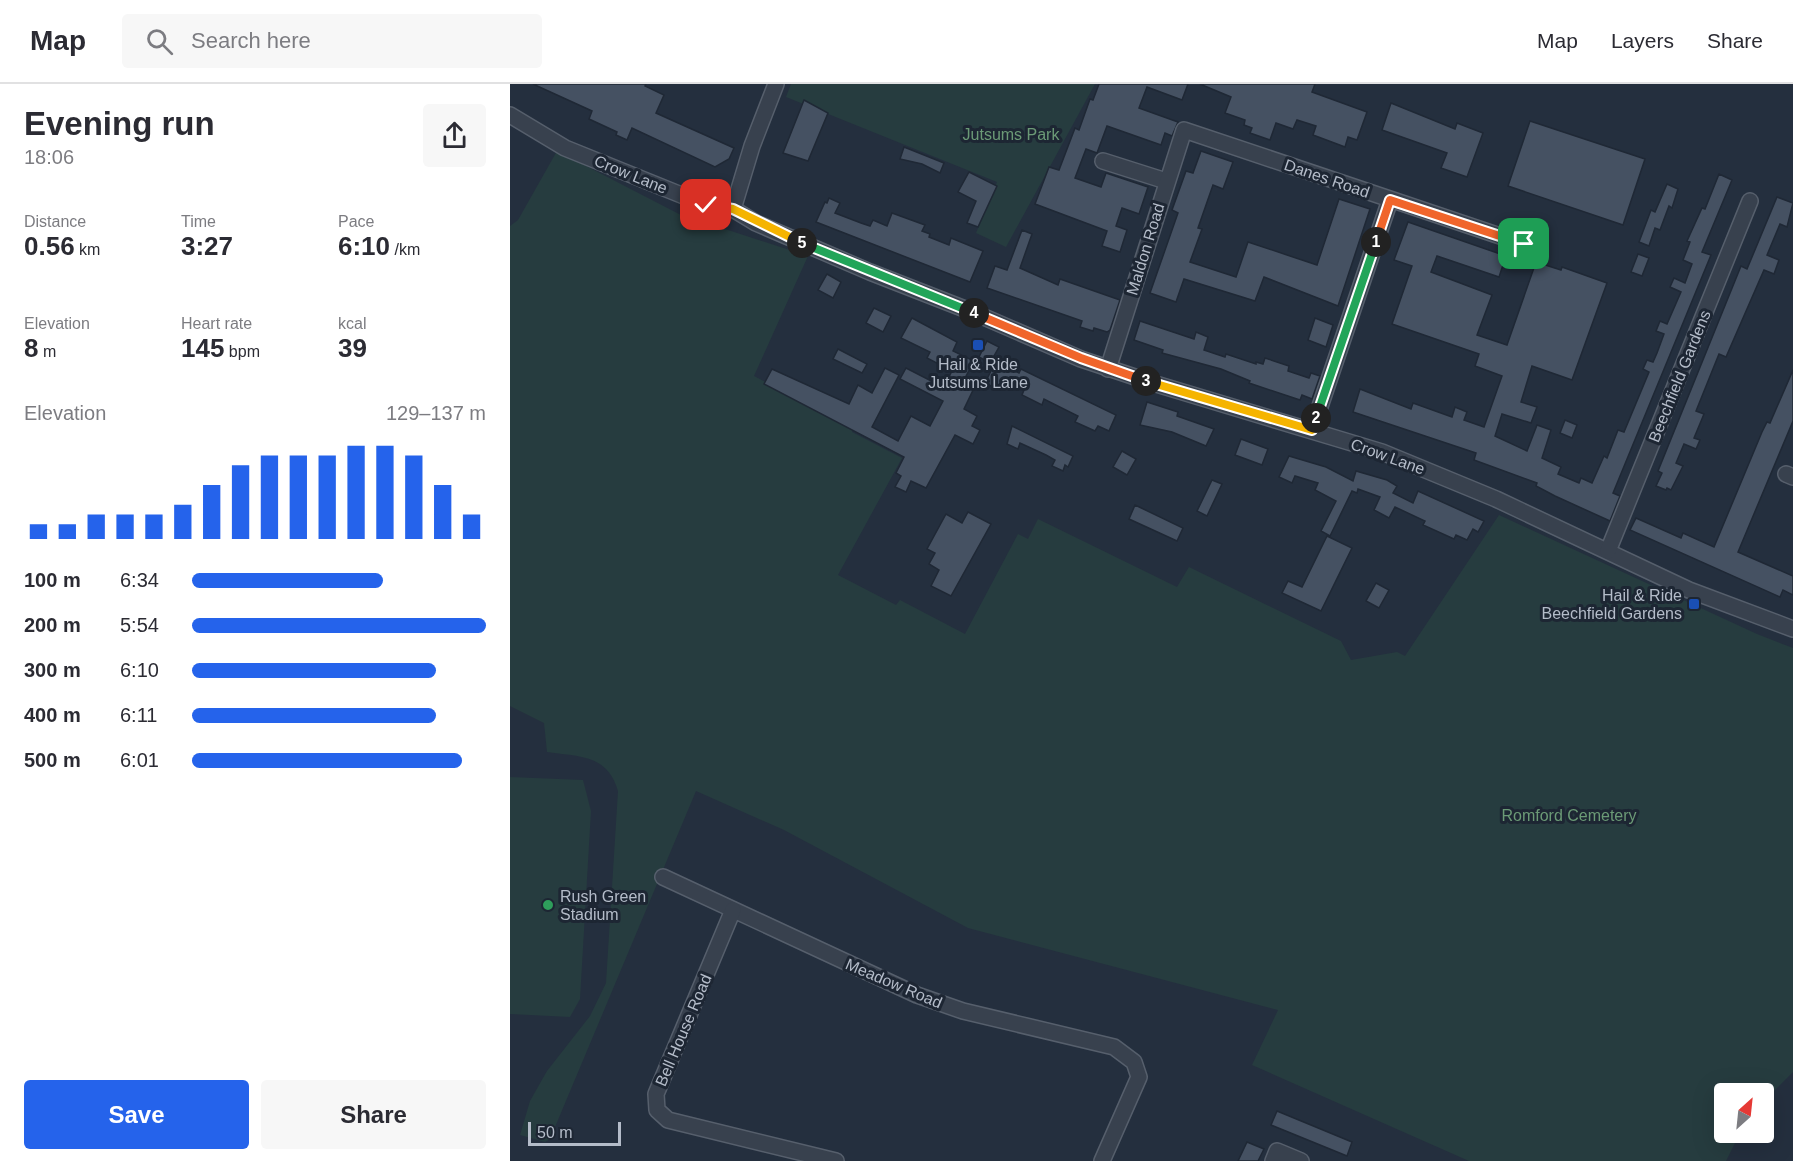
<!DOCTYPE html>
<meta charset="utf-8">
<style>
:root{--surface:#fff;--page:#f7f7f7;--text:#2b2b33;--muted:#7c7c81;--line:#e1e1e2;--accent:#2563eb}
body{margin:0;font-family:Arial,sans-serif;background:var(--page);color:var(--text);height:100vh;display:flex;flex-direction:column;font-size:22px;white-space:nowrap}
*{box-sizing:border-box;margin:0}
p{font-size:20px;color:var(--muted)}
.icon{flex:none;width:33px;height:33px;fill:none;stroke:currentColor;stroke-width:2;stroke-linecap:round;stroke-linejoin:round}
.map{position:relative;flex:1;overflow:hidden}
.side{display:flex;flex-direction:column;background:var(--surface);width:510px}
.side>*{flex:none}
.needle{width:39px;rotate:27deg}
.fabs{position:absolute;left:1204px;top:999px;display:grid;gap:12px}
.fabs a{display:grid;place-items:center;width:60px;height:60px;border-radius:6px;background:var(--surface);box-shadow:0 6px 24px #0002;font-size:30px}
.scale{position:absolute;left:18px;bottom:15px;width:93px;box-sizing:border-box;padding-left:6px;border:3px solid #b4bcc9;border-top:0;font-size:16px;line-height:21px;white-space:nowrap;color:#b4bcc9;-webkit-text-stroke:4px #1d2633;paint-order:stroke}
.pin{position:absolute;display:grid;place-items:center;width:51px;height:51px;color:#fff;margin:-26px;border-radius:12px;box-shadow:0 3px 9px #0006}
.km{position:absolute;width:30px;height:30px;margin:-15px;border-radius:50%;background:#222;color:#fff;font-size:16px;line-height:30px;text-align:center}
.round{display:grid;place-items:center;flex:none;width:63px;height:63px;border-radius:6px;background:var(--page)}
.headline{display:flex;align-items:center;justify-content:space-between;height:102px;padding:0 24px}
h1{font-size:33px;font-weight:600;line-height:45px}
.metrics{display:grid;grid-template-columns:repeat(3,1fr);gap:9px;height:102px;padding:6px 24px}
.metrics div{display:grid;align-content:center}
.metrics b{font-size:26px;font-weight:600}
.metrics small{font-size:16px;font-weight:400}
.metrics p{font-size:16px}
.chart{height:168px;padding:12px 24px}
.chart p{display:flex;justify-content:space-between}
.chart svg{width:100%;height:108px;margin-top:6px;stroke:var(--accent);stroke-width:6}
.cta{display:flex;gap:12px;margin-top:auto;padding:12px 24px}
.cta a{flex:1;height:69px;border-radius:6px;background:var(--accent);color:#fff;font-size:24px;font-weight:600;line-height:69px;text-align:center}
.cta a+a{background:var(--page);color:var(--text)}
ul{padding:0 24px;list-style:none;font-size:20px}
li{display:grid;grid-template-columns:96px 72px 1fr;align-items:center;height:45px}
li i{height:15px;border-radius:8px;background:var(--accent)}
header{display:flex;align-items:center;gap:36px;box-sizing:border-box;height:84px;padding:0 30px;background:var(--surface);border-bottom:2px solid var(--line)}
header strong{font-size:28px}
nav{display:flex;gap:33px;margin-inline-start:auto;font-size:21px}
.search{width:420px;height:54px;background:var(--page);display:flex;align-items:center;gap:15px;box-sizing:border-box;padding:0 21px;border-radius:6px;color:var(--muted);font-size:22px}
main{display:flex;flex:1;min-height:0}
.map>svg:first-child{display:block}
.green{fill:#263c3f}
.building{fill:#455162;stroke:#1f2835;stroke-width:1.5}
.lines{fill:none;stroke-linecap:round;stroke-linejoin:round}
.minor-casing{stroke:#565f6c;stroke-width:18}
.minor{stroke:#38414e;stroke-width:15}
.split-1-casing{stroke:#fff;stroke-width:12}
.split-2-casing{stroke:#fff;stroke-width:12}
.split-3-casing{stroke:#fff;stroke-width:12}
.split-4-casing{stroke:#fff;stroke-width:12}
.split-5-casing{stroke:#fff;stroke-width:12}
.split-6-casing{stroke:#fff;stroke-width:12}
.split-1{stroke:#f0652b;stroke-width:8}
.split-2{stroke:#22a559;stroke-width:8}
.split-3{stroke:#f5b400;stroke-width:8}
.split-4{stroke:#f0652b;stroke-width:8}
.split-5{stroke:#22a559;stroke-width:8}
.split-6{stroke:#f5b400;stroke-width:8}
.transit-dot{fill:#1a4fb4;stroke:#1d2633;stroke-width:2}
.leisure-dot{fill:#2e9e5b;stroke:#1d2633;stroke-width:2}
.labels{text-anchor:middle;stroke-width:6;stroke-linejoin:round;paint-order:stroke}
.park-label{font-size:16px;fill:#6b9a76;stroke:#1d2633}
.street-label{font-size:16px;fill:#b4bcc9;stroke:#1d2633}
.poi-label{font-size:16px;fill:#b4bcc9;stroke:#1d2633}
</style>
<header>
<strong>Map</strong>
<div class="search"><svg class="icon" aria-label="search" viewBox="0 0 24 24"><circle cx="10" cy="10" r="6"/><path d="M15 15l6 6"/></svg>Search here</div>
<nav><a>Map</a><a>Layers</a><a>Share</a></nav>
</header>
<main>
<section class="side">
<div class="headline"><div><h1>Evening run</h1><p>18:06</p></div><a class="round"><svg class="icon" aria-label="share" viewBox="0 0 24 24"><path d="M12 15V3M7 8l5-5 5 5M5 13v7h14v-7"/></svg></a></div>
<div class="metrics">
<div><p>Distance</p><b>0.56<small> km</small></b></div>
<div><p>Time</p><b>3:27</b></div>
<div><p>Pace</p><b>6:10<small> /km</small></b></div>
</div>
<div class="metrics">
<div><p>Elevation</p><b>8<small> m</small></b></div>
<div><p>Heart rate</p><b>145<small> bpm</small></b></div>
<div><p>kcal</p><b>39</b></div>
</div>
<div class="chart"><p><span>Elevation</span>129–137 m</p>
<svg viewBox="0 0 160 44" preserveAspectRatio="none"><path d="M5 44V38M15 44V38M25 44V34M35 44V34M45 44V34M55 44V30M65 44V22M75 44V14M85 44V10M95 44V10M105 44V10M115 44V6M125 44V6M135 44V10M145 44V22M155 44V34"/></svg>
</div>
<ul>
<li><b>100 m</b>6:34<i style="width:65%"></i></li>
<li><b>200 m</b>5:54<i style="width:100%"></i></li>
<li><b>300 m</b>6:10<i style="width:83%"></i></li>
<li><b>400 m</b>6:11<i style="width:83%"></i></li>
<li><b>500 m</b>6:01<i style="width:92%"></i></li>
</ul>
<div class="cta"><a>Save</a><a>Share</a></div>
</section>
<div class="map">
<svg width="1283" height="1077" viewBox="0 0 1283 1077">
<rect width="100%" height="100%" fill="#242f3e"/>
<g class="green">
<polygon points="281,0 585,0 496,163 466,149 487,98 276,13"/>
<path d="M 47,67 L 169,130 L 298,172 L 244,292 L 343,344 L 342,348 L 392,374 L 328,491 L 386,521 L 390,516 L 455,550 L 508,450 L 518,455 L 528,435 L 667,503 L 679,483 L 831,557 L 841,576 L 887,568 L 895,572 L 989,431 L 1247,550 L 1283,564 L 1283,988 L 1254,1017 L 1254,1010 L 1215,1010 L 1215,1048 L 1230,1049 L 1216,1077 L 959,1077 L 742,981 L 768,926 L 458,844 L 274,746 L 186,707 L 40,1055 L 35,1058 L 10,1051 L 20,1017 L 37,987 L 80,932 L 96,899 L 108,707 C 97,670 70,673 37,668 L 34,639 L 0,622 L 0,142 L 8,136 Z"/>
<polygon points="0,693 73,696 81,727 70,915 60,933 0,930"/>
</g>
<g class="building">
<polygon points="23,0 136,0 135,2 154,11 146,29 224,64 219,75 205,83 122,44 117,56 106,51 107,48 79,35 82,27"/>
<polygon points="589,0 678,0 672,16 637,3 629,24 668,38 662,52 655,49 651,61 597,42 587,69 576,65 565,94 591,103 596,89 638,103 629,130 612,124 606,142 617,146 610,168 592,162 597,147 525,120 539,83 549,86 565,44 569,46 580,15 583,16"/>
<polygon points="690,0 805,0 802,8 857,28 847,56 838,53 835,63 803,51 806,42 787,36 783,45 766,39 760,56 740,49 742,44 734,41 735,36 715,29 721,13"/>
<polygon points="294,16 318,29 298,77 273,69"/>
<polygon points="881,19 945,45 947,39 973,49 957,93 931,84 937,69 872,46"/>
<polygon points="1020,37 1135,75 1113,141 998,102"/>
<polygon points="394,63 434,79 430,89 412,80 390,75"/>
<polygon points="691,67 723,78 713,105 703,101 688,144 692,145 680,178 726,193 738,158 807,181 829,115 860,125 828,222 754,193 745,217 674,195 666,218 640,209 668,129 662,126 676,87 683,89"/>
<polygon points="459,88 487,102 468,143 457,139 466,117 448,108"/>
<polygon points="1209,90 1222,96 1192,168 1201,171 1103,409 1110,412 1100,437 1045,412 1026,402 1027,399 964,376 966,369 843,328 850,305 901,325 903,319 942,333 945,323 957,328 954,336 974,343 992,292 965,282 969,270 882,240 902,182 884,176 898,138 996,172 989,193 927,172 921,188 982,211 967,251 997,261 1026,178 1051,186 1052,183 1097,199 1062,296 1022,282 1011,318 1027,323 1021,339 992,330 985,352 1017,367 1027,341 1041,346 1032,374 1051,383 1048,390 1069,399 1071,394 1082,399 1094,372 1097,374 1108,346 1114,348 1139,288 1133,285 1137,276 1143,278 1147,269 1154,250 1146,247 1150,237 1157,240 1171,208 1160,203 1164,194 1175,199 1182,180 1173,176 1180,158 1177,157 1192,124 1195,125"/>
<polygon points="1157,100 1168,105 1162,124 1159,122 1150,146 1145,144 1139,162 1129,158 1141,126 1145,128"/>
<polygon points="1267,113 1283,119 1277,143 1270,140 1257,171 1269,176 1264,190 1254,186 1216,273 1209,270 1186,327 1194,330 1184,354 1190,356 1186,365 1174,360 1166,379 1173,382 1161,406 1157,404 1156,406 1146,402 1152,389 1148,387 1231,182 1237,185"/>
<polygon points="319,114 330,119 325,129 351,139 360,142 363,136 377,142 382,129 415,141 412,147 420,150 419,153 439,161 441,154 473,167 460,198 306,138 315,118 317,119"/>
<polygon points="512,146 522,150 510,184 548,201 550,195 610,216 600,246 597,248 584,244 583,247 570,243 572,237 477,204 485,182 497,186"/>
<polygon points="1128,170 1139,174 1132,192 1121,188"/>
<polygon points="317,190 331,198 323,214 308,206"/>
<polygon points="364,224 381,232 373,248 356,239"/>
<polygon points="402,234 447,258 443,267 464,277 454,296 465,302 454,325 467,332 462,342 470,346 463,360 445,351 416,404 401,397 396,408 385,403 391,392 386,389 394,373 254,300 262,285 339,320 348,301 362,309 375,284 389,291 362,343 388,357 401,332 420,342 433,317 390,295 396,284 433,303 442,287 417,274 420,268 391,254"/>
<polygon points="805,234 823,241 816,263 798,256"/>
<polygon points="630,237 684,255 686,248 698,253 694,266 715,273 716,270 746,280 746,278 753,280 755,274 779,282 778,287 799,294 801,289 810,292 802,315 792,311 790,316 739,299 740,297 711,285 652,269 653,266 624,256"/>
<polygon points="477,257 489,263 480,279 469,273"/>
<polygon points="328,265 357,280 352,289 323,275"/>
<polygon points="486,277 509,289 511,285 606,331 599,347 588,342 585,347 574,342 565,338 568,332 534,315 532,321 512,311 514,306 494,296 489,306 475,299"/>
<polygon points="1283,286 1283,337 1228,468 1283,492 1283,511 1273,506 1270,513 1120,446 1126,434 1171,454 1173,449 1204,463 1252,348 1257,338 1260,339"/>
<polygon points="637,318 668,328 667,332 704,345 696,362 662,348 630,341"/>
<polygon points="1055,336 1067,341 1062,354 1050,349"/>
<polygon points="502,342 563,372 558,383 555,381 553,387 542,382 545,376 536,371 510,359 508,365 497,360"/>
<polygon points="731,355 758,365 752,381 725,371"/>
<polygon points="612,367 626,375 617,391 603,383"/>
<polygon points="779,372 816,383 843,397 846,387 877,396 887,402 883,409 903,419 908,407 974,437 968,448 963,445 957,456 946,451 944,455 913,441 915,437 885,423 879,434 864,426 870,413 848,405 847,409 842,407 820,452 811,447 826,417 805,406 808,399 785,392 782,399 769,393"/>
<polygon points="702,396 712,400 697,432 687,427"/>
<polygon points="625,421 673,444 667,457 619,435"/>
<polygon points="458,428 481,440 441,512 421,502 429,486 419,480 425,469 417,465 436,430 452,439"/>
<polygon points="817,452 842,464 811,527 772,509 778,497 792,503"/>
<polygon points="866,499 879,506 869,524 856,517"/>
<polygon points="767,1027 842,1058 837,1072 761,1041"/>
<polygon points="737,1058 754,1065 748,1077 728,1077"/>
</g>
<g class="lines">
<g class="minor-casing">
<g id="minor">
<polyline points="0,31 55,64 196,121 223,125 246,139 360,188 460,227 571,275 646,300 872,368 986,415 1179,506 1283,545"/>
<polyline points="593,77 656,97"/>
<polyline points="223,125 242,62 266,0"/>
<polyline points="598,285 674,46 1029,165"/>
<polyline points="802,346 880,116"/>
<polyline points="1276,390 1283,393"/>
<polyline points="1098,467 1240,117"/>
<polyline points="153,793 407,911 453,927 604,963 624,978 629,993 592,1077"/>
<polyline points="223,826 146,1010 147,1026 158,1036 326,1077"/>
<polyline points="763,1077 767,1067 791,1077"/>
</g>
</g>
<use href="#minor" class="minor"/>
</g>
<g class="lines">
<g class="split-1-casing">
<polyline id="split-1" points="866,158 880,116 1014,160"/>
</g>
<g class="split-2-casing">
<polyline id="split-2" points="806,334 866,158"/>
</g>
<g class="split-3-casing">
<polyline id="split-3" points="636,297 802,346 806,334"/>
</g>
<g class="split-4-casing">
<polyline id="split-4" points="464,229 571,274 636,297"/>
</g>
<g class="split-5-casing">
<polyline id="split-5" points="292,159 464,229"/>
</g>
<g class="split-6-casing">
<polyline id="split-6" points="196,121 223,125 292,159"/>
</g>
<use href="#split-1" class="split-1"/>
<use href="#split-2" class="split-2"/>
<use href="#split-3" class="split-3"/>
<use href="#split-4" class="split-4"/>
<use href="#split-5" class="split-5"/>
<use href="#split-6" class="split-6"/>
</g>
<g class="transit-dot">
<rect x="462" y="255" width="12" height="12" rx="3"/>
<rect x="1178" y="514" width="12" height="12" rx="3"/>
</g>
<circle class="leisure-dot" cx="38" cy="821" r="6"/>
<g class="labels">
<g class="park-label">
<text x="501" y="56">Jutsums Park</text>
<text x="1059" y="737">Romford Cemetery</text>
</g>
<g class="street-label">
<text transform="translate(121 90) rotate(22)" y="6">Crow Lane</text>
<text transform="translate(817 94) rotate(19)" y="6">Danes Road</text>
<text transform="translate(635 165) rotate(-73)" y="6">Maldon Road</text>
<text transform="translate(1169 292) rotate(-68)" y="6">Beechfield Gardens</text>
<text transform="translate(878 372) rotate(20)" y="6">Crow Lane</text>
<text transform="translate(384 899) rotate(23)" y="6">Meadow Road</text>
<text transform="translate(173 946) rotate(-67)" y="6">Bell House Road</text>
</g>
<g class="poi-label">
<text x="468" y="286">Hail &amp; Ride<tspan x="468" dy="18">Jutsums Lane</tspan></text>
<text x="1172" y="517" text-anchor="end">Hail &amp; Ride<tspan x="1172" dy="18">Beechfield Gardens</tspan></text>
<text x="50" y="818" text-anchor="start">Rush Green<tspan x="50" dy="18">Stadium</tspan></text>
</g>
</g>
</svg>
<div class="fabs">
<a><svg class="needle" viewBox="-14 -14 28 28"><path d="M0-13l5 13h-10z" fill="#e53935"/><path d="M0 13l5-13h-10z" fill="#7c7c81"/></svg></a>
</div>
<div class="scale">50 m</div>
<div class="pin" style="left:1014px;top:160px;background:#1e9e55"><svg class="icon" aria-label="arrive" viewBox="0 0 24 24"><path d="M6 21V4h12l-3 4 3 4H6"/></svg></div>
<div class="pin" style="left:196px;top:121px;background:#d93025"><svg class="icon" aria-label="check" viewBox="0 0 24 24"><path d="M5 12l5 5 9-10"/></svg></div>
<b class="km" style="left:866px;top:158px">1</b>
<b class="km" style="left:806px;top:334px">2</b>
<b class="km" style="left:636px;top:297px">3</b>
<b class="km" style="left:464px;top:229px">4</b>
<b class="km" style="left:292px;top:159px">5</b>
</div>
</main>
